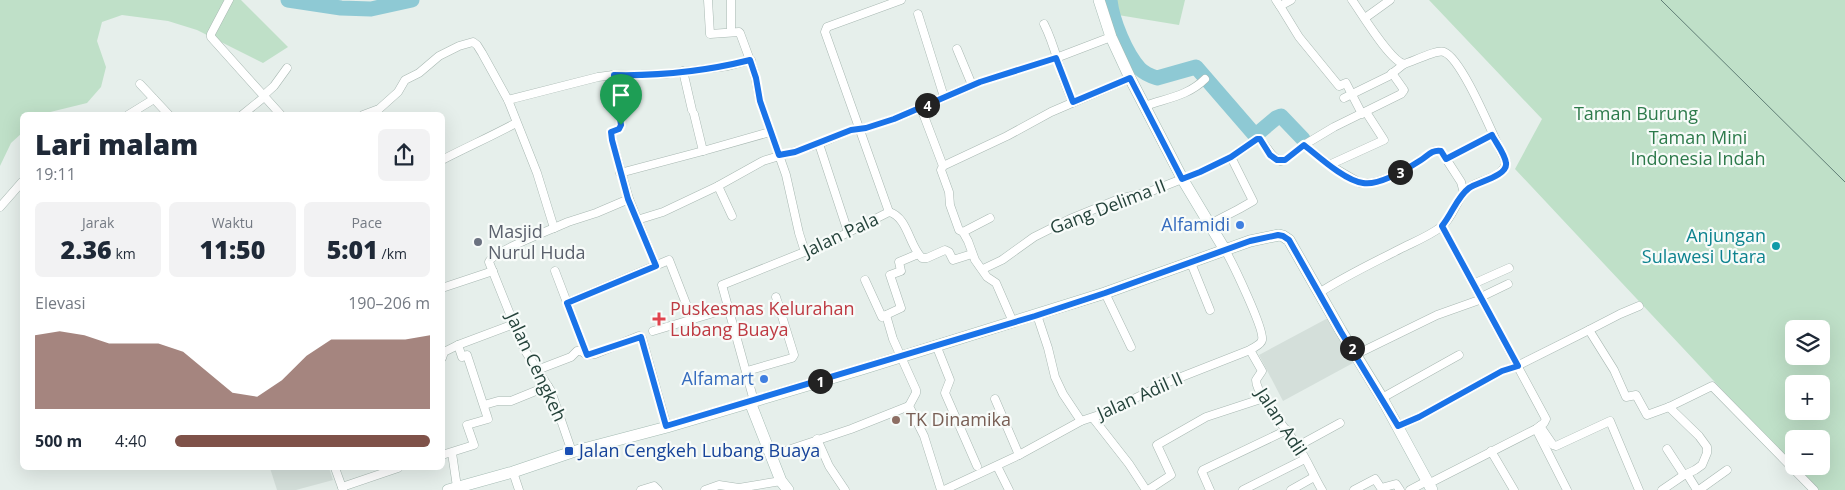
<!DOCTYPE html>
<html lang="id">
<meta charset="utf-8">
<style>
:root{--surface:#fff;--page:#f2f2f3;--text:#1f2937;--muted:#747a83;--accent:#7f5249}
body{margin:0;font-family:"Open Sans",sans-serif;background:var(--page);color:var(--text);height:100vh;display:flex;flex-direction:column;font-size:19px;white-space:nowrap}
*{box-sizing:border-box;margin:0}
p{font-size:16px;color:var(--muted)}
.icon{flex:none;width:28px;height:28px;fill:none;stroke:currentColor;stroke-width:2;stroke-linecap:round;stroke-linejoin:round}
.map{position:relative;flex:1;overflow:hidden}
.panel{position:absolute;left:20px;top:112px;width:425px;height:358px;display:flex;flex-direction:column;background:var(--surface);border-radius:8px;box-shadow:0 5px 20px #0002}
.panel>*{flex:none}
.fabs{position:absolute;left:1785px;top:320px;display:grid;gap:10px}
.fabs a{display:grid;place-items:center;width:45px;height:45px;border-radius:8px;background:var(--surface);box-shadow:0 5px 20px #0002;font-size:25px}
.pin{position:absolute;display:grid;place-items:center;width:42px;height:42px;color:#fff;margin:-51px -21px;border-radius:50% 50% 50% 0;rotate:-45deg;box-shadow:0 0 5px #0007}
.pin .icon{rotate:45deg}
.km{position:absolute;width:25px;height:25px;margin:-12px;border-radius:50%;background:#222;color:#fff;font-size:14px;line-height:25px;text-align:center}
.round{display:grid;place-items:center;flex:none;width:52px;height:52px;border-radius:8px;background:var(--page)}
.headline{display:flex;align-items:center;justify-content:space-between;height:85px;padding:0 15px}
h1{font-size:28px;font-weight:800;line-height:38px}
.figures{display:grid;grid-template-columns:repeat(3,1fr);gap:8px;height:85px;padding:5px 15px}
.figures div{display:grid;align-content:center;border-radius:8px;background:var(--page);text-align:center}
.figures b{font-size:25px;font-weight:800}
.figures small{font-size:14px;font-weight:400}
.figures p{font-size:14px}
.chart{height:140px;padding:10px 15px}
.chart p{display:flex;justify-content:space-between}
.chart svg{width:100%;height:90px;margin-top:5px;fill:var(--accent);opacity:.7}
ul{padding:0 15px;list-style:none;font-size:16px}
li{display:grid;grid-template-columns:80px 60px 1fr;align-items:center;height:38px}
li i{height:12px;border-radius:6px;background:var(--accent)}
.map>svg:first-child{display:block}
.built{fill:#d4dfda}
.green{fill:#bfe0c8;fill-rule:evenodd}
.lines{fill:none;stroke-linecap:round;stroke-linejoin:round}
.river{stroke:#8ec9d4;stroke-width:15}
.street-casing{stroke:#a8b8b2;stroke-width:9}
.secondary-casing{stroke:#a4bbb3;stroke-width:12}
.street{stroke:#fff;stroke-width:8}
.secondary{stroke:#fff;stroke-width:11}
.tram{stroke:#5f7d75;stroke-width:1}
.route-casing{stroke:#fff;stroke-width:10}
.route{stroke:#1a73e8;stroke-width:6}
.shop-dot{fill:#3f7fe0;stroke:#f7fbf9;stroke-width:2}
.worship-dot{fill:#6b7280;stroke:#f7fbf9;stroke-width:2}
.culture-dot{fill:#0f9aa8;stroke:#f7fbf9;stroke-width:2}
.health-dot{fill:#e0444e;stroke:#f7fbf9;stroke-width:2}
.education-dot{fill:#8d6e63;stroke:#f7fbf9;stroke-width:2}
.transit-dot{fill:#1a4fb4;stroke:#f7fbf9;stroke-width:2}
.labels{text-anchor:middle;stroke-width:4.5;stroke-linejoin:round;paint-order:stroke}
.park-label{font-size:18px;fill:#2d7a4b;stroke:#f7fbf9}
.street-label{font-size:18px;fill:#24423a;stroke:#f7fbf9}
.shop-label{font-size:18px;fill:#366cbe;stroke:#f7fbf9;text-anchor:end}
.worship-label{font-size:18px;fill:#5b616d;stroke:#f7fbf9;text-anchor:start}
.culture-label{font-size:18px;fill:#0d838f;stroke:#f7fbf9;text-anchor:end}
.health-label{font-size:18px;fill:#be3a42;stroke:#f7fbf9;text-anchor:start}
.education-label{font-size:18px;fill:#785e54;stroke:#f7fbf9;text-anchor:start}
.transit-label{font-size:18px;fill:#164399;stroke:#f7fbf9;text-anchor:start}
</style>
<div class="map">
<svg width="1845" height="490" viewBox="0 0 1845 490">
<rect width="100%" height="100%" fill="#e6efeb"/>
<g class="built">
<polygon points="1328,318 1353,363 1283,401 1259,355"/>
<polygon points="270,468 329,468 333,480 296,490 277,490"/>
</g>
<g class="green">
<polygon points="0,0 241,0 288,47 263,63 197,30 168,21 122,15 102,22 97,41 106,67 101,87 87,103 38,115 22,115 22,133 11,143 0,166"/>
<polygon points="1114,0 1185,0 1179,25 1118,15"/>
<path d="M 1429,0 L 1845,0 L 1845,490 L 1816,490 L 1515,169 L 1542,119 ZM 1794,329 L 1821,329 L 1821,356 L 1794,356 ZM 1794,384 L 1821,384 L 1821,411 L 1794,411 ZM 1794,439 L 1821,439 L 1821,466 L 1794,466 Z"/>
</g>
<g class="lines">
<g class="river">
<polyline points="288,0 341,8 371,9 412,0"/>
<path d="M 1110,0 C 1112,20 1126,54 1140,69 C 1145,74 1151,76 1157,78 L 1196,67 L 1254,134 L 1257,134 L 1276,118 L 1281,116 L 1303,139"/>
</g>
<g class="street-casing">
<g id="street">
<polyline points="229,0 211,34 211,37 281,115"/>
<polyline points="708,0 710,34 739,32 740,33 754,71 760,101 786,175 799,233 805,252"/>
<polyline points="731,0 731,32"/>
<polyline points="1276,0 1280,6 1291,0"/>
<polyline points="1280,6 1299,37 1339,86 1346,83 1362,114"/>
<polyline points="918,14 944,97"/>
<polyline points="1365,18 1390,0"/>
<path d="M 1044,24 C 1057,49 1060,77 1073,102"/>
<polyline points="957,49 972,85"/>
<polyline points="683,71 692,110"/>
<polyline points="613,75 621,125 619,129 611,132 612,140 629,199 656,266"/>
<polyline points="140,84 169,115"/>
<polyline points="1344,98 1389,76 1404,64"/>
<polyline points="508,100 598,77 613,75 666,74 728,66 751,60"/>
<path d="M 1145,106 C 1167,98 1188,96 1205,79"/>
<polyline points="921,108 943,166 941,170 949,192 950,205 959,230 963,232 968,241 975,260 987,277 996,283 1013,322"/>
<polyline points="694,114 703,151 770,132"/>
<polyline points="128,115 154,99"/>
<polyline points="242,115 263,98 264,95 274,86 287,68"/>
<path d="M 363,115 L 379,109 L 398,92 L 405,80 L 419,73 L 439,56 L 459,46 L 473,42 L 477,45 L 482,53 L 508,100 L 537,173 L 554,228 C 542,233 492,253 489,262 L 524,349 L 551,391 L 572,452"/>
<polyline points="819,144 848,232"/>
<polyline points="1304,145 1334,127 1401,94 1404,90 1392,73"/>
<polyline points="1446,159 1492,135"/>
<path d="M 442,160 C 467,147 492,136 516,123"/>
<polyline points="1329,165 1384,140 1366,112"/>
<polyline points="943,166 1007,136 1051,112 1130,78"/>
<polyline points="620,173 703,151"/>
<polyline points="718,186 732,216"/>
<polyline points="0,207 22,182"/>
<path d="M 889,212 C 908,217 909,246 922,258 L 927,258 L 945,250 L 949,252 L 953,260 L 972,254"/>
<polyline points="637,220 663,212 718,186 763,161 819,144 851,130 866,128 894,119 980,82 1056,58 1111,37"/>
<polyline points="1210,224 1239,209 1253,201 1231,157"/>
<polyline points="554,228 568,222 596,213 629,199"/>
<polyline points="963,232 990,218"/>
<polyline points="918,254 899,262 901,271 890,275 901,308 886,315 893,339 916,390 916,393 909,406 924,436 941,490"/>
<polyline points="1191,263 1210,310"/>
<path d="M 983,269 L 1002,260 L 1034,237 L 1070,219 L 1119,199 L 1149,192 L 1200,172 L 1231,157 L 1257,139 C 1267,143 1269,156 1280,161 L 1285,160 L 1304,145 L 1329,165 L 1360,183 C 1384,186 1416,163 1434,151 L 1441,151 L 1461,182 L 1464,193"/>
<polyline points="555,271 587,355"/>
<polyline points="865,280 882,317 886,315"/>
<polyline points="1473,284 1509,268"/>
<polyline points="442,288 493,271"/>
<polyline points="1105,293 1131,347"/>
<path d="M 1319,293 C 1345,276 1373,263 1400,249 C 1414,242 1429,236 1441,227 C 1455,216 1456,197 1470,187 C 1481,179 1504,178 1506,162 C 1495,141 1463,59 1444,52 C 1437,49 1412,62 1404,64 C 1390,61 1362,14 1352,0"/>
<polyline points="1481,297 1508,284"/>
<polyline points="567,303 669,260 692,319"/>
<polyline points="1037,315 1048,348 1055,377 1063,394 1081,421"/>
<polyline points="1589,330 1620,314 1639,306"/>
<polyline points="653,331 727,309"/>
<polyline points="936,345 950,380 945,393 977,466"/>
<path d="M 1250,350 L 1262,371 L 1256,380 C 1256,395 1288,431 1297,445 C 1307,459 1313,475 1322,490"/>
<polyline points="1355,355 1437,315 1482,299"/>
<polyline points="442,358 444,352 458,345 514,324"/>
<polyline points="537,370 571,357 577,351 581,351 587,355 595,354 639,336 642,338 667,427"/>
<polyline points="747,371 792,358 794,355 776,297"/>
<polyline points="1382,398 1459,355"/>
<polyline points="995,399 1019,455"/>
<polyline points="754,401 722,285 827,243 889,212 825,32 827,27 901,0"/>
<polyline points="484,405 498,401 511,401 548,386"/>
<polyline points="1093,418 1129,464 1146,490"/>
<polyline points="1398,426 1419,417 1502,371 1517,366 1589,330 1614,370 1626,397 1636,395 1647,415 1669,407 1712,386 1814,490"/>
<polyline points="1540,426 1553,445 1556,446 1610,421 1639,490"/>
<polyline points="1536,429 1567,490"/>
<polyline points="817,439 829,466 845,490"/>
<polyline points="1298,446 1340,423"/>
<polyline points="1667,449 1684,475"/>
<polyline points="1491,451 1514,490"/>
<polyline points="452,453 457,487"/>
<polyline points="442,455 474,445 467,425 488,419 467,355 462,357 458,345"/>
<polyline points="770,456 851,429 909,406"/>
<polyline points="997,466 1009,490"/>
<polyline points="335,468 343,490"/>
<polyline points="513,472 519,490"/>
<polyline points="1687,474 1697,490"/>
<polyline points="1428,484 1536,429 1544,423 1546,419 1442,226"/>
<polyline points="342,487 398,468"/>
<polyline points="641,490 654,486 658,490"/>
<polyline points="705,490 719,485 739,488 781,481"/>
<path d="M 944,490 L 1019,455 L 1081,421 L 1102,414 L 1171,381 L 1250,350 C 1254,347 1261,345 1262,340 C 1265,330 1232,262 1225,250"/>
<polyline points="1148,490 1171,475 1157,445 1206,417 1264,398"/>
<polyline points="1210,490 1202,472 1203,470 1287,430"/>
<polyline points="1243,490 1305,459"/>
<polyline points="1291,490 1314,477"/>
<polyline points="1354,490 1375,479 1381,488 1396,484 1400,490"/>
<polyline points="1410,490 1427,481"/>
<polyline points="1662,490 1684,475 1695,470 1702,465 1707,453 1707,447 1699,436 1669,407"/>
<polyline points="1699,490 1727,470"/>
</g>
</g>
<g class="secondary-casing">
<g id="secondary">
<polyline points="1099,0 1111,37 1130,78 1183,180 1225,250"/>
<polyline points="750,402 781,481 788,490"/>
<polyline points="448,490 513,472 572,452 667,427 862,369 1105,293 1250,241 1279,235 1283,236 1289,240 1341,331 1382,398 1432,490"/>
</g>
</g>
<use href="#street" class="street"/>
<use href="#secondary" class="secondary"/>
<polyline class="tram" points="1661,0 1845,182"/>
</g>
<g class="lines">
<g class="route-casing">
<path id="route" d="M 1056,58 L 1073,102 L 1130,78 L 1182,179 L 1200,172 L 1231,157 L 1257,139 L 1260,139 L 1270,155 L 1277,160 L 1285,160 L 1304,145 C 1318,156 1345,181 1363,183 C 1379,186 1407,169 1421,160 C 1427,156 1433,149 1441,151 L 1446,159 L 1492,135 C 1496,143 1505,154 1506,163 C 1508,176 1477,182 1469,188 C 1457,197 1452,214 1442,226 L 1518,366 L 1502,371 L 1419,417 L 1398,426 L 1341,332 L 1289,240 L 1283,236 L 1278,235 L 1250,241 L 1105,293 L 1035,316 L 666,426 L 641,337 L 587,355 L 567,303 L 656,266 L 628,199 L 612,140 L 611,132 L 619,129 L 621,125 L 614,75 C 659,76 706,71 750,60 L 756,78 L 760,101 L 779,155 L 795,152 L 851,130 L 866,128 L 894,119 L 980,82 Z"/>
</g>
<use href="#route" class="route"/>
</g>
<g class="shop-dot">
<circle cx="1240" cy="225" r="5"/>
<circle cx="764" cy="379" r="5"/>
</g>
<circle class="worship-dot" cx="478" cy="242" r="5"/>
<circle class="culture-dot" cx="1776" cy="246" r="5"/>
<path class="health-dot" d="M656.5 311.5h5v5h5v5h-5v5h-5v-5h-5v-5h5z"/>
<circle class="education-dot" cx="896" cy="420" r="5"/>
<rect class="transit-dot" x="564" y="446" width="10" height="10" rx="2.5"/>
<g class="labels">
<g class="park-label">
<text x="1636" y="120">Taman Burung</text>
<text x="1698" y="144">Taman Mini<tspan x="1698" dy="21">Indonesia Indah</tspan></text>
</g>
<g class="street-label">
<text transform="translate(1108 207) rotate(-21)" y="6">Gang Delima II</text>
<text transform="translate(841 235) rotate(-25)" y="6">Jalan Pala</text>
<text transform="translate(536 367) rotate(65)" y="6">Jalan Cengkeh</text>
<text transform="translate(1140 396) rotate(-24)" y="6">Jalan Adil II</text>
<text transform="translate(1281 422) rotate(57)" y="6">Jalan Adil</text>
</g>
<g class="shop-label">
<text x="1230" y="231">Alfamidi</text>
<text x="754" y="385">Alfamart</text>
</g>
<g class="worship-label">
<text x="488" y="238">Masjid<tspan x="488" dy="21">Nurul Huda</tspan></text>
</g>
<g class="culture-label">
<text x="1766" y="242">Anjungan<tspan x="1766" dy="21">Sulawesi Utara</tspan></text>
</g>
<g class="health-label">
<text x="670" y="315">Puskesmas Kelurahan<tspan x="670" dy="21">Lubang Buaya</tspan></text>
</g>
<g class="education-label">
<text x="906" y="426">TK Dinamika</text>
</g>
<g class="transit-label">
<text x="579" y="457">Jalan Cengkeh Lubang Buaya</text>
</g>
</g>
</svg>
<div class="fabs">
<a><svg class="icon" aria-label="layers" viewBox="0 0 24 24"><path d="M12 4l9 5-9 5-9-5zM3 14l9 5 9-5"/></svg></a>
<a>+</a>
<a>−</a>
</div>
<div class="pin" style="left:621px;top:125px;background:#1e9e55"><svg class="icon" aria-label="arrive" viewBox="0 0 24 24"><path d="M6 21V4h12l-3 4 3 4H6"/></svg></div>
<b class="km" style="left:820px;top:381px">1</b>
<b class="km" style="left:1352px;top:348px">2</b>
<b class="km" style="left:1400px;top:172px">3</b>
<b class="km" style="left:927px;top:105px">4</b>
<section class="panel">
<div class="headline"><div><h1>Lari malam</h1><p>19:11</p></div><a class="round"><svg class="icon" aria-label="share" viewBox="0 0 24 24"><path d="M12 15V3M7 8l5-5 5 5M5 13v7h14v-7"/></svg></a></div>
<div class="figures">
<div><p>Jarak</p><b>2.36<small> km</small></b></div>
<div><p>Waktu</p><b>11:50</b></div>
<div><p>Pace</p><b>5:01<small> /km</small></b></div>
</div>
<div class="chart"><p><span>Elevasi</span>190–206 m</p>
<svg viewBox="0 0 160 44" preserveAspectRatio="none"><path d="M0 44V8L10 6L20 8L30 12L40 12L50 12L60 16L70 26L80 36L90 38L100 30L110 18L120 10L130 10L140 10L150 10L160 8V44z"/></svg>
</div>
<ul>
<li><b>500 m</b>4:40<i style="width:100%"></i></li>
</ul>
</section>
</div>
